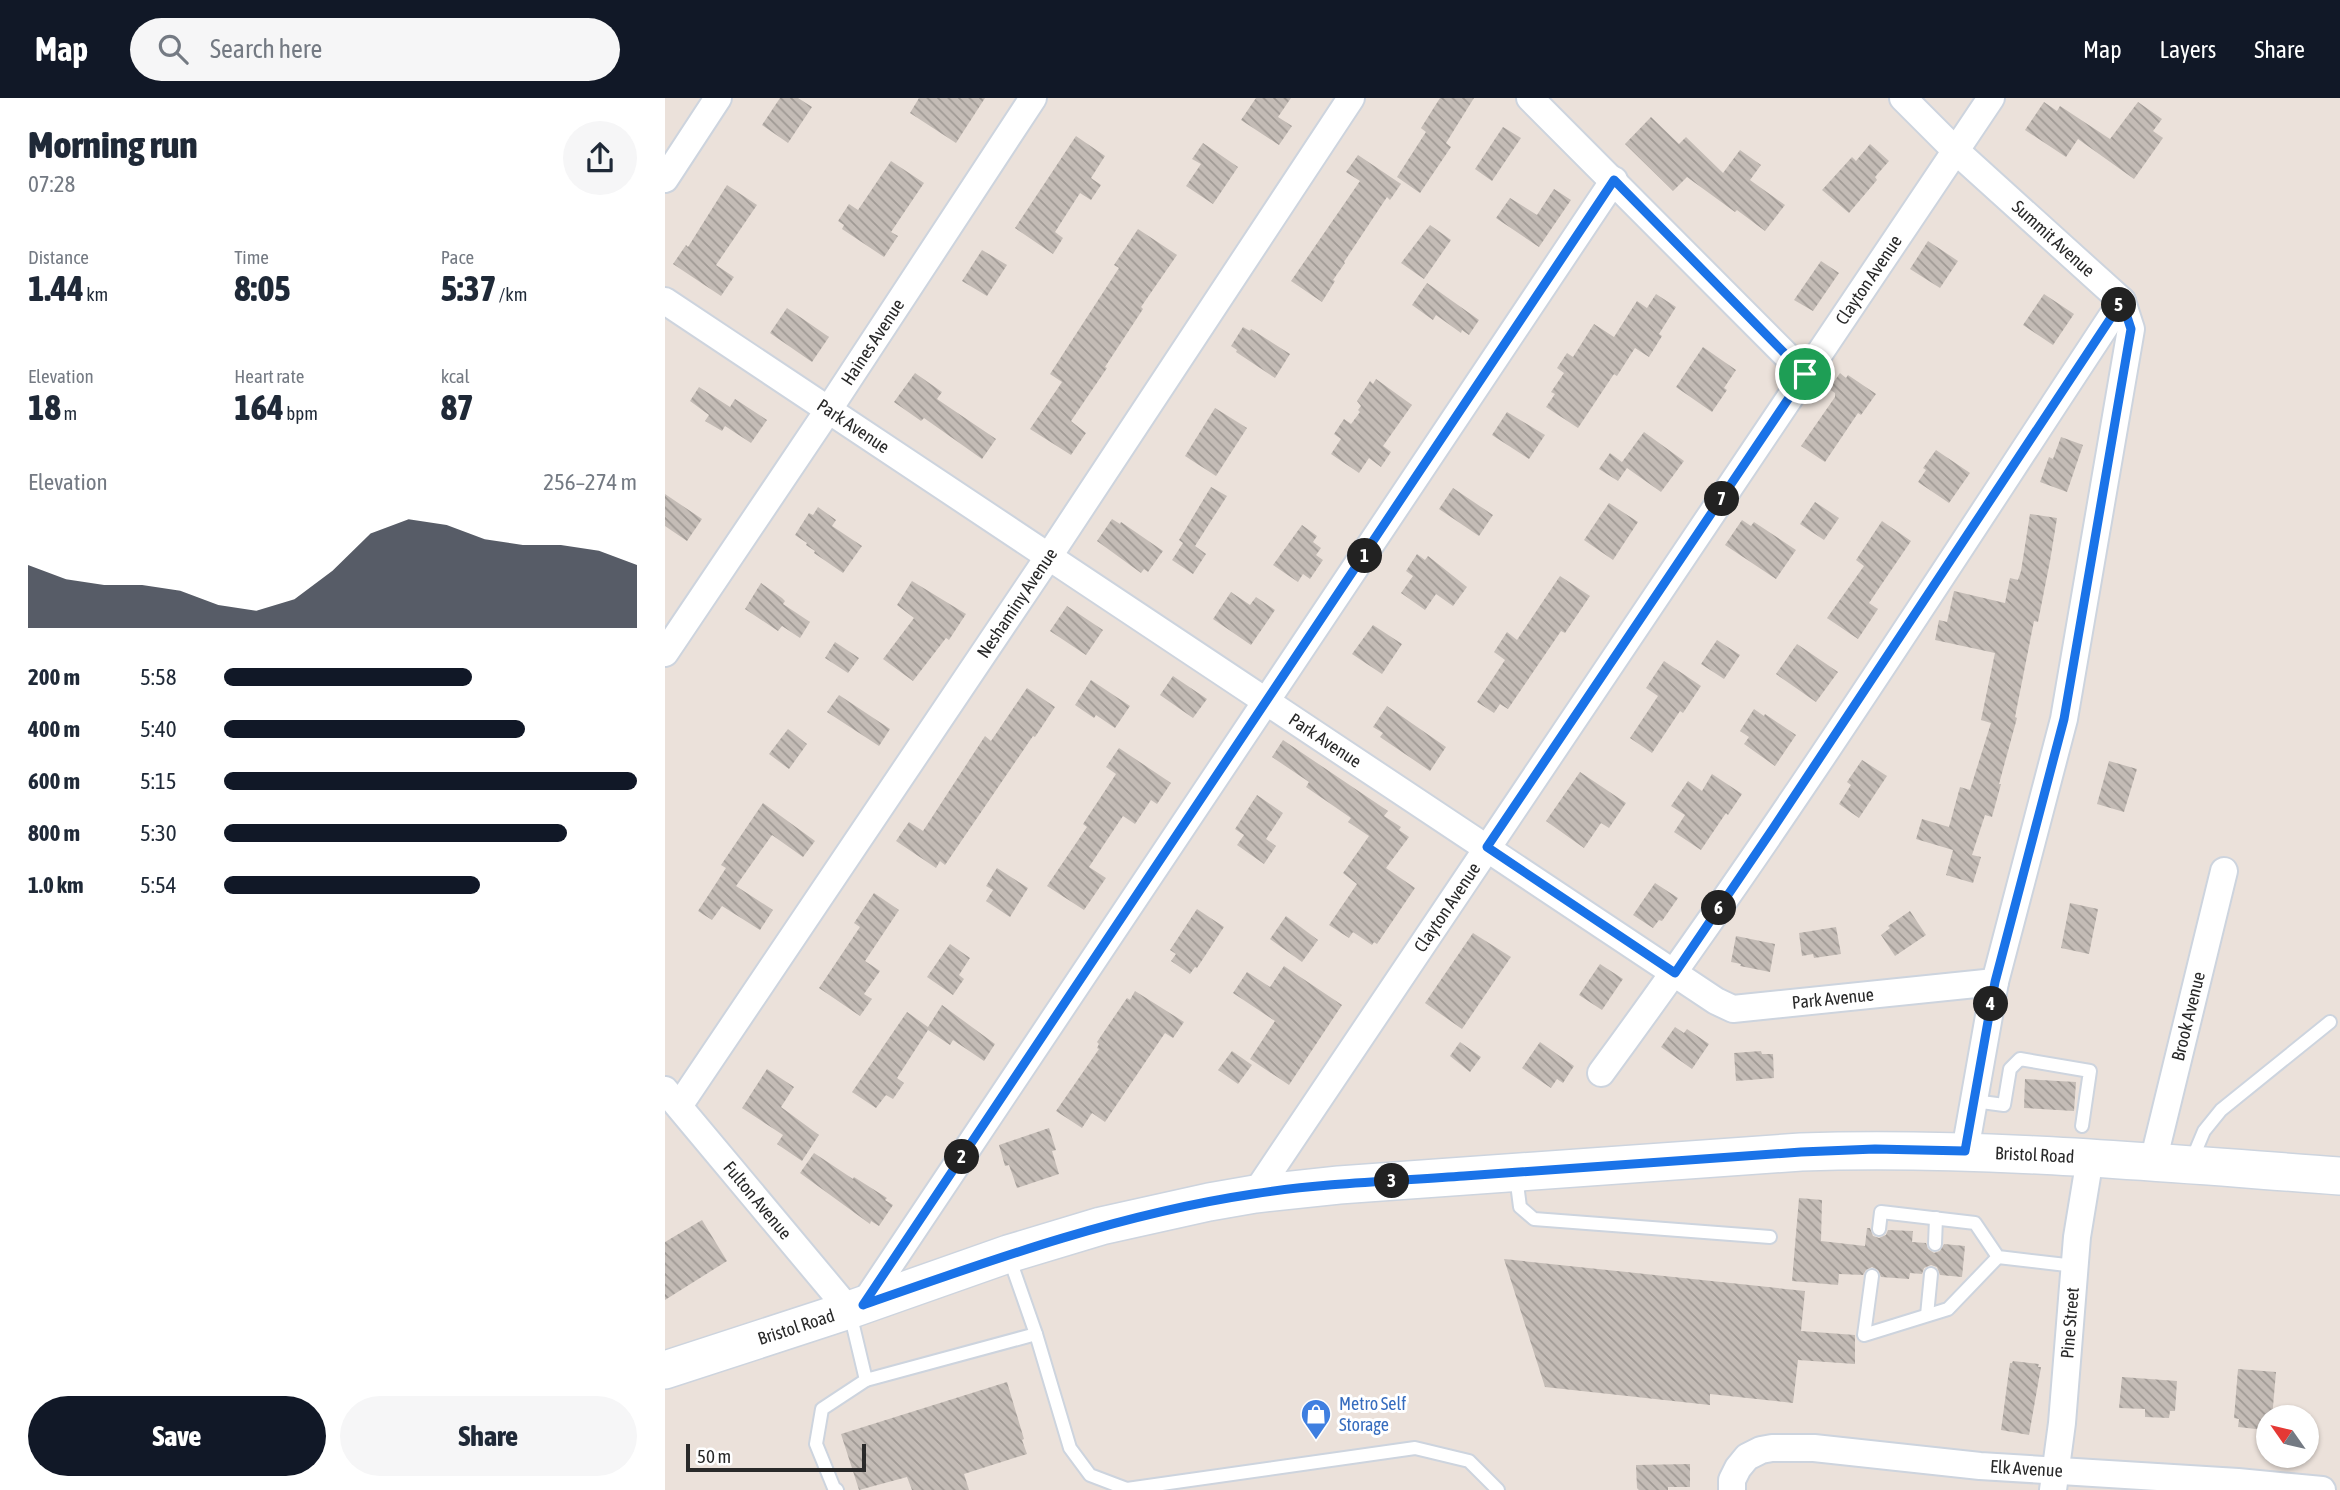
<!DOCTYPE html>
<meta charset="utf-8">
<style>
:root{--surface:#fff;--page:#f6f6f7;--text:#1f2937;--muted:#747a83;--accent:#111827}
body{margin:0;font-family:"Asap Condensed",sans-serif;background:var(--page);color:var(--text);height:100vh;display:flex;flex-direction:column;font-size:26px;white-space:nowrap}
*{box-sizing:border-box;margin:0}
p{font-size:23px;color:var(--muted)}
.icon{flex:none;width:38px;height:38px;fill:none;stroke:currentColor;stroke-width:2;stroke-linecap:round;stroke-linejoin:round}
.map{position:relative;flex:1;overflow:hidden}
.sheet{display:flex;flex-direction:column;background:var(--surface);width:665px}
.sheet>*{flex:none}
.needle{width:46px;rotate:304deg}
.controls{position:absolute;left:1591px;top:1307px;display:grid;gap:14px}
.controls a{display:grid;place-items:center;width:63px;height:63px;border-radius:50%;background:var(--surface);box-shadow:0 2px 5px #0004;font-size:35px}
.scale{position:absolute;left:21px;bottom:18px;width:180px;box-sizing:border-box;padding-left:7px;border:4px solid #292929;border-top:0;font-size:19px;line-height:24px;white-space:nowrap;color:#292929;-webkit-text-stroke:5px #fff;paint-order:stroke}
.pin{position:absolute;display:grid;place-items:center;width:60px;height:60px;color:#fff;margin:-30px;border:4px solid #fff;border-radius:50%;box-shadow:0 2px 7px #0007}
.km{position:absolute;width:35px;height:35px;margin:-18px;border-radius:50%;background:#222;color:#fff;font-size:19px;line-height:35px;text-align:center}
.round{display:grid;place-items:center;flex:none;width:74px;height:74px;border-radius:37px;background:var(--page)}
.summary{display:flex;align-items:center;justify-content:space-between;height:119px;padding:0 28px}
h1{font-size:38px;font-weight:800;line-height:52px}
.stats{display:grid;grid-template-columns:repeat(3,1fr);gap:10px;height:119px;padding:7px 28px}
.stats div{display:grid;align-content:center}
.stats b{font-size:35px;font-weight:800}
.stats small{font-size:19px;font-weight:400}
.stats p{font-size:19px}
.chart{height:196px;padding:14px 28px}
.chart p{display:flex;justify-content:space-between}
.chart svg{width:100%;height:126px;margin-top:7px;fill:var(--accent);opacity:.7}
.button{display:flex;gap:14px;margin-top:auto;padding:14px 28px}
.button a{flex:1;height:80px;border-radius:42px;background:var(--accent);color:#fff;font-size:28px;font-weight:800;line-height:80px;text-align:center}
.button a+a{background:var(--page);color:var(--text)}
ul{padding:0 28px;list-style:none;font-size:23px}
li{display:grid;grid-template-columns:112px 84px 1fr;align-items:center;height:52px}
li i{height:18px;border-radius:9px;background:var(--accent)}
header{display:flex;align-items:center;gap:42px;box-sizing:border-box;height:98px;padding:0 35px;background:var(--accent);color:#fff}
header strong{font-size:33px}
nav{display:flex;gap:38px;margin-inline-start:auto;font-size:24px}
.search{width:490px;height:63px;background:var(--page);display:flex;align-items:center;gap:18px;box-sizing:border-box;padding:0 24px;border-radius:38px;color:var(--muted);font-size:26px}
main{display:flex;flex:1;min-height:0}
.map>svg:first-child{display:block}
.building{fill:url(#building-back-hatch)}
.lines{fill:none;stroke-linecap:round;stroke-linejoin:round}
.lane-casing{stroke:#cdd4de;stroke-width:16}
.street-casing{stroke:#cdd4de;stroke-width:30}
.secondary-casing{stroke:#cdd4de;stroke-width:40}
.lane{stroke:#fff;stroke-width:12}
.street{stroke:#fff;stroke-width:26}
.secondary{stroke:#fff;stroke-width:37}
.route-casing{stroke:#fff;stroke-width:14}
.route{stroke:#1a73e8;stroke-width:9}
.labels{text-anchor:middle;stroke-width:6;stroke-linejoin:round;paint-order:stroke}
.street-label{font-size:18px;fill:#292929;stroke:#fff}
.shop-label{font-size:18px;fill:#366cbe;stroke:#fff;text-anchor:start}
</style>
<header>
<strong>Map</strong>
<div class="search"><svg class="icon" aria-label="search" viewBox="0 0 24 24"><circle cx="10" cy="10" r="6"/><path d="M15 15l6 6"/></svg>Search here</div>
<nav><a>Map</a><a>Layers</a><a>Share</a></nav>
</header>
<main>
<section class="sheet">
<div class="summary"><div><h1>Morning run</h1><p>07:28</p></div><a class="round"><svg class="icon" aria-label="share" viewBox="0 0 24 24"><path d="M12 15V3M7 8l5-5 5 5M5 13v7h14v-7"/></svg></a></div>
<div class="stats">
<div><p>Distance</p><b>1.44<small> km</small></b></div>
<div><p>Time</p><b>8:05</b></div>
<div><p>Pace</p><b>5:37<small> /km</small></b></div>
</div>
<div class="stats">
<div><p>Elevation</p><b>18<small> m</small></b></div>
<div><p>Heart rate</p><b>164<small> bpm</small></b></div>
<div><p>kcal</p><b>87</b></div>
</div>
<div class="chart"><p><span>Elevation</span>256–274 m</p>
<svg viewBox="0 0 160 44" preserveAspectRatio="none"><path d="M0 44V22L10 27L20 29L30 29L40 31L50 36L60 38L70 34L80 24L90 11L100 6L110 8L120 13L130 15L140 15L150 17L160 22V44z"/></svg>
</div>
<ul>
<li><b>200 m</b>5:58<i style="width:60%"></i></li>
<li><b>400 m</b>5:40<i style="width:73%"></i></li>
<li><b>600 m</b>5:15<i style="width:100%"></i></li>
<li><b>800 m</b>5:30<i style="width:83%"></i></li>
<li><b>1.0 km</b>5:54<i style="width:62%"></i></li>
</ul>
<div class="button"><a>Save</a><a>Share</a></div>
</section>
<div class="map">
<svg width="1675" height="1392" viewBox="0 0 1675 1392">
<defs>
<pattern id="building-back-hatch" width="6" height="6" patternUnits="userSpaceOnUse" patternTransform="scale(1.75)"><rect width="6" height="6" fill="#c4bcb6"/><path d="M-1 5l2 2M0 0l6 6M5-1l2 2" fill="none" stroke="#9f9994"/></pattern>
</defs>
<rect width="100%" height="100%" fill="#ebe1da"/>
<g class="building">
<polygon points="115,0 133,0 147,9 123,45 97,27"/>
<polygon points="254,0 320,0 291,45 245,15"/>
<polygon points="591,0 626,0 613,19 627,28 614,47 576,22"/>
<polygon points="775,0 809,0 781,45 786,49 755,95 732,79 761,34 756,30"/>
<polygon points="1379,4 1392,13 1395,8 1445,41 1473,4 1497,21 1488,33 1498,40 1469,81 1413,41 1401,59 1360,32"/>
<polygon points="986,19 1014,46 1021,39 1058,75 1075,52 1096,67 1085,82 1120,107 1100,133 1072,112 1070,114 1022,79 1008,93 960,46"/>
<polygon points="838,29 856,40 827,83 810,71"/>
<polygon points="411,38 440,58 426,80 436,87 426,102 415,95 390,134 398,140 388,156 350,130"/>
<polygon points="538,45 573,69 548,106 521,88 536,66 527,61"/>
<polygon points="1205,46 1224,63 1210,79 1212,82 1184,115 1157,92 1187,59 1191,63"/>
<polygon points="693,57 736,86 725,102 722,99 679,164 680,165 668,182 670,183 657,204 626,183 695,83 681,74"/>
<polygon points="226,63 259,85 226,134 233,138 219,159 177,131 179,127 173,123 184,106 193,112"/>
<polygon points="62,87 92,107 51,167 69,179 56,198 8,166 21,147 23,149"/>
<polygon points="889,91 906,102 874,149 831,120 845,100 872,117"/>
<polygon points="765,127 786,142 759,181 736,165"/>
<polygon points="473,131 512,157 476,209 478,211 440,269 442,270 406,323 421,335 406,357 365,331 397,284 385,276 454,170 449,167"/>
<polygon points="1263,143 1293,163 1275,190 1245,171"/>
<polygon points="317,152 342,167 322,198 297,183"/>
<polygon points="1156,163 1174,175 1148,213 1129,202"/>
<polygon points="762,185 814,222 804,237 797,232 796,235 771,217 768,222 747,207"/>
<polygon points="991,196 1011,209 994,236 997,238 984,259 970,250 952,278 949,276 913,330 881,309 890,296 886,294 899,275 892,270 902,255 908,259 929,226 949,239 972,203 982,210"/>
<polygon points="1379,196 1409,216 1388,247 1358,227"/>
<polygon points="122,210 164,239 147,264 105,235"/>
<polygon points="578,229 585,233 586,231 625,256 610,280 571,254 572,252 566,248"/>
<polygon points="1038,249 1071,272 1059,290 1062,292 1047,314 1011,289"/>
<polygon points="250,275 277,294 272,301 331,341 317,361 259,320 256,323 229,304"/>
<polygon points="1175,275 1181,280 1183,277 1211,296 1196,317 1193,315 1160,364 1136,348 1170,299 1170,295 1164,291"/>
<polygon points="711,281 747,307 718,348 726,354 716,369 704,360 694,375 666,356 676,341 669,336 679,321 686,326 695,314 693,312 696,308 692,303 705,283 708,286"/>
<polygon points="34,289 65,309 70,301 102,322 86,345 60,328 57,333 40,323 44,317 25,303"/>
<polygon points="550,310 582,330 551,378 520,358"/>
<polygon points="842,314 880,337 864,361 827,337"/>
<polygon points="979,334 1019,363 996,394 962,370 953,383 934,371 945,355 957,364"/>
<polygon points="1396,339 1418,347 1402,394 1375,384 1384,359 1388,361"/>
<polygon points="1271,352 1305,375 1284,405 1253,384 1261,372 1258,370"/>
<polygon points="546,389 562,398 530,448 541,456 528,476 507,462 518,445 514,442"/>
<polygon points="788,390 828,417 814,438 774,411"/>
<polygon points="0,396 37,421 22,443 0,428"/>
<polygon points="1150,404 1174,420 1159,442 1135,426"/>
<polygon points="944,405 973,424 948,462 919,442"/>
<polygon points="153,409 171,422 167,428 197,448 178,475 149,455 150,453 141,447 142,445 130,437 144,415 148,417"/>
<polygon points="1365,416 1392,420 1385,463 1373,524 1369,523 1350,619 1352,620 1334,686 1336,686 1327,719 1320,717 1307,757 1316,759 1308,785 1281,777 1288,752 1251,741 1257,721 1284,729 1295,689 1305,692 1326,625 1316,622 1330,555 1270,542 1274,522 1282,524 1289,493 1340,505 1345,480 1353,482 1356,473"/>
<polygon points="447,421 455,426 456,424 498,453 483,474 479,471 476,475 432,443"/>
<polygon points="1077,422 1086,428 1089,424 1131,452 1111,481 1060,447"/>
<polygon points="1217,423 1246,443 1204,505 1213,511 1193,541 1162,520 1199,468 1191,462"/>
<polygon points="637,427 652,438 648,444 656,450 651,457 658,462 645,481 638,476 633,484 608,467"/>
<polygon points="752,456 760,462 763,458 802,489 788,508 771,496 760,512 736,495 748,478 741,473"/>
<polygon points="895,478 925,498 900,535 896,533 843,611 835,606 829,615 812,604 840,562 829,554 842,534 852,542"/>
<polygon points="247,483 301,516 284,542 281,540 248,583 218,561 249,520 232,507"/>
<polygon points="96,485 117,500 120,503 118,506 145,524 135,540 117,528 113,533 80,511"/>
<polygon points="566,494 585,507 591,499 610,512 586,547 548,521"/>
<polygon points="402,508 438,532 421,557 385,533"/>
<polygon points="708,527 737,546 717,576 687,556"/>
<polygon points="1052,542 1075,557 1059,581 1036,566"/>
<polygon points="170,544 194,560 183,575 160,560"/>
<polygon points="1132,546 1173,574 1151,604 1111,576"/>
<polygon points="999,563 1036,588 1018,615 1015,613 987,655 965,640 993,598 981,590"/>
<polygon points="508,578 542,601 528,620 495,597"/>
<polygon points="426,582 465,608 450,630 431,617 429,620 410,607"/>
<polygon points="362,590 390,609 370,639 368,638 280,767 275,763 271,770 231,743 244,724 258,733 320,638 326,643"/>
<polygon points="174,597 225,631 214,648 162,614"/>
<polygon points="722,608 781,649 765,673 715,639 718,635 708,629"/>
<polygon points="1089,611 1099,618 1100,616 1131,637 1110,668 1079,646 1084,639 1075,633"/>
<polygon points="123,631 142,646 124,671 104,656"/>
<polygon points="618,642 723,713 719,718 736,729 734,732 744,739 721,770 750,790 712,846 709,844 707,847 688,834 684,840 664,827 692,786 678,775 704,738 683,724 686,720 641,689 644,684 607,659"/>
<polygon points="454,650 506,685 492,706 486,702 470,726 458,718 424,769 441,780 419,812 382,788 422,729 418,726 451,676 441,669"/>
<polygon points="1197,662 1222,678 1194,720 1174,706 1186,687 1182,684"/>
<polygon points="1444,663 1472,671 1459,714 1432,706"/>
<polygon points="915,674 961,705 944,730 936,725 919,750 881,723"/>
<polygon points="1047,676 1077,696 1063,717 1061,715 1036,752 1009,734 1020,717 1006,708 1023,683 1037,693"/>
<polygon points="592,697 618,715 601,741 611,748 599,766 572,747 579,737 570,731"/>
<polygon points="98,705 150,743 138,759 107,737 71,788 108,812 95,832 57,808 47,822 33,813 61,770 56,767"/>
<polygon points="332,770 363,790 345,819 321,803 328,792 321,788"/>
<polygon points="990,785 1013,800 997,823 994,822 988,830 968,817"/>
<polygon points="209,795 234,812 200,863 215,873 199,896 207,901 195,918 154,890 195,829 189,825"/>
<polygon points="1405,805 1433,811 1424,856 1396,850"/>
<polygon points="532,811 559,829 532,870 530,869 525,876 506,863 511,856 505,852"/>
<polygon points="1245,813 1261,837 1230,858 1216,837 1225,830 1223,828"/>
<polygon points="621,818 653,842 637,864 605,841"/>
<polygon points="1171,829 1176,856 1149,860 1148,856 1137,858 1134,835"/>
<polygon points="808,835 846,859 797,931 760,905"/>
<polygon points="1071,838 1110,846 1105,874 1075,868 1076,866 1066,864"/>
<polygon points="285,846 305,860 294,877 299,881 288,897 262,879"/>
<polygon points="935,866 958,881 937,912 914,897"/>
<polygon points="619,868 677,907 624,987 585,961 610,923 568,895 582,874 605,889"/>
<polygon points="470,893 519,924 508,940 500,935 440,1024 427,1015 417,1030 391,1013 434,951 432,950 434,946 432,944 462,900 465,902"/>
<polygon points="277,907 330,946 319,963 288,942 285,947 263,932 232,980 239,985 228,1001 221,997 211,1010 187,994 242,914 263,929"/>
<polygon points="1010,929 1019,935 1022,931 1044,946 1027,971 996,949"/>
<polygon points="795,944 816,959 805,974 785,958"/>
<polygon points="875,944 909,968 898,985 892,981 886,990 857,970"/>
<polygon points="567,953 587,967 573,986 553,972"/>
<polygon points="1096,953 1097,956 1108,956 1109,980 1071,983 1069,955"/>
<polygon points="102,971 129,989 116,1009 154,1037 137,1063 112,1046 118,1037 77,1010"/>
<polygon points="1360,981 1411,984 1409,1013 1359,1010"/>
<polygon points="384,1030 391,1052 387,1053 394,1076 352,1090 344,1067 340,1068 334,1047"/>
<polygon points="149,1055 188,1081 189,1079 222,1100 220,1102 228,1107 214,1128 206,1123 205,1126 135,1075"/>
<polygon points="1134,1100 1157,1102 1156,1143 1200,1148 1202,1130 1205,1130 1208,1138 1214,1140 1221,1137 1223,1132 1248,1133 1247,1144 1261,1145 1263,1151 1269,1155 1275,1153 1279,1146 1300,1148 1297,1179 1275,1177 1272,1169 1266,1167 1259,1170 1257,1176 1245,1175 1244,1181 1216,1179 1213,1172 1207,1169 1201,1172 1198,1177 1174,1176 1173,1187 1127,1183"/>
<polygon points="37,1122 62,1163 0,1202 0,1144"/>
<polygon points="839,1161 1140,1193 1136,1233 1190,1237 1190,1266 1133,1262 1128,1305 1045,1296 1045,1307 880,1289"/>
<polygon points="1348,1263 1374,1266 1373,1269 1376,1269 1364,1337 1336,1332 1345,1265 1347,1265"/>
<polygon points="1573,1271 1611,1274 1607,1320 1603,1320 1603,1323 1601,1323 1600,1332 1573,1329 1574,1321 1569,1320"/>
<polygon points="1457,1279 1512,1283 1510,1313 1505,1313 1504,1320 1480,1319 1480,1311 1454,1310"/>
<polygon points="342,1284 359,1341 357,1342 362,1356 299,1376 304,1392 247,1392 242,1379 194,1392 176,1336"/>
<polygon points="1025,1366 1025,1389 1003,1389 1003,1392 974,1392 972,1390 971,1367"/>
</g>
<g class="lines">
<g class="lane-casing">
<g id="lane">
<polyline points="1309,1003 1339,1007 1345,971 1355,961 1425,973 1417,1028"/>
<polyline points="1526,1064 1539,1033 1556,1012 1665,924"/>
<polyline points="851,1078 855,1109 869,1121 1105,1139"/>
<polyline points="1214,1131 1216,1114 1310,1125 1333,1159 1410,1168"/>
<polyline points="1270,1146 1271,1120"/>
<polyline points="344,1159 371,1236 405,1350 425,1377 462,1391 750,1350 804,1363 833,1392"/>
<polyline points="1207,1178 1199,1237 1283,1211 1333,1159"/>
<polyline points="185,1215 201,1282 371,1236"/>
<polyline points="1262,1217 1266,1176"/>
<polyline points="172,1392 169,1390 151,1346 157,1311 201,1282"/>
</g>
</g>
<g class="street-casing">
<g id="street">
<polyline points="865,0 1140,276"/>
<path id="s1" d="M 1238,0 L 1290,52 L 1457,203 L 1466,231 L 1399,621 L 1330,884 L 1300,1053"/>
<polyline points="0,81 53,0"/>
<path id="s2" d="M 0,203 L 1051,903 L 1068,911 L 1330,884"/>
<path id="s3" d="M 0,555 L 164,311 L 368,0"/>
<path d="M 936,975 C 1120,725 1286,462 1457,203"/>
<path id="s4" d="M 0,992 L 184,1212"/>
<path id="s5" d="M 14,1008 L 384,458 L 686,0"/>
<path id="s6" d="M 1488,1064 L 1559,773"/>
<path id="s7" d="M 590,1096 L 1326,0"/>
<polyline points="198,1207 949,82"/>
<path id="s8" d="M 1067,1392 L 1067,1382 L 1073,1370 L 1082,1359 L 1096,1352 L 1107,1350 L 1149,1350 L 1315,1368 L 1573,1384 L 1657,1392"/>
<path id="s9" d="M 1388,1392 L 1397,1325 L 1412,1139 L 1425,1060"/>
</g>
</g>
<g class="secondary-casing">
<g id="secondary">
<path id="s10" d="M 0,1272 L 184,1212 L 343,1156 L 436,1128 L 544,1104 L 590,1096 L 674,1087 L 1136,1054 C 1316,1048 1495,1065 1675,1078"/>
</g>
</g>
<use href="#lane" class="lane"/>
<use href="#street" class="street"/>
<use href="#secondary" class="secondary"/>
</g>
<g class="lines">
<g class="route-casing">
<path id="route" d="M 949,82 L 1140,276 L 822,749 L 1010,875 L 1109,729 L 1457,203 L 1466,231 L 1399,621 L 1330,884 L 1300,1053 L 1210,1051 L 1136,1054 C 1023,1062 911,1070 799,1078 C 729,1083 658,1085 588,1096 C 454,1116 326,1162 198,1207 Z"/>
</g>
<use href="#route" class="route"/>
</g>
<defs>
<g id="shop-pin" transform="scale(1.575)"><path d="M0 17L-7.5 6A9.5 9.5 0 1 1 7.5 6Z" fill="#3f7fe0" stroke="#fff"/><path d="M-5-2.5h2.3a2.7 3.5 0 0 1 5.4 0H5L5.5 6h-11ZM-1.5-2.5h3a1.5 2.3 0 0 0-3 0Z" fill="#fff"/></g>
</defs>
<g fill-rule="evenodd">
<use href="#shop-pin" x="651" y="1316"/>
</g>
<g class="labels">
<g class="street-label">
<text dy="6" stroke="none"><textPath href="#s1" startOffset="206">Summit Avenue</textPath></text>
<text dy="6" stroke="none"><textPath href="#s7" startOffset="1101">Clayton Avenue</textPath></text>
<text dy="6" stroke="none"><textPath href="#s3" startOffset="374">Haines Avenue</textPath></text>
<text dy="6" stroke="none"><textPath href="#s2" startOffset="226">Park Avenue</textPath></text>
<text dy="6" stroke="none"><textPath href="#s5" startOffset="606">Neshaminy Avenue</textPath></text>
<text dy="6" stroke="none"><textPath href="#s2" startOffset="793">Park Avenue</textPath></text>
<text dy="6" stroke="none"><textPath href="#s7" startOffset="345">Clayton Avenue</textPath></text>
<text dy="6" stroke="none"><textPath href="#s2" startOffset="1382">Park Avenue</textPath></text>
<text dy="6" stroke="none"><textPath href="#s6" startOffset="150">Brook Avenue</textPath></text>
<text dy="6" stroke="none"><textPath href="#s10" startOffset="1398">Bristol Road</textPath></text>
<text dy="6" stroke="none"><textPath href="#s4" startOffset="144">Fulton Avenue</textPath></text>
<text dy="6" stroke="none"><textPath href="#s9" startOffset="168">Pine Street</textPath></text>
<text dy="6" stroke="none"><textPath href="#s10" startOffset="138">Bristol Road</textPath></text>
<text dy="6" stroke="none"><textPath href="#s8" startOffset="320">Elk Avenue</textPath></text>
</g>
<g class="shop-label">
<text x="674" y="1312">Metro Self<tspan x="674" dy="21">Storage</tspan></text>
</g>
</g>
</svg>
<div class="controls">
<a><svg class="needle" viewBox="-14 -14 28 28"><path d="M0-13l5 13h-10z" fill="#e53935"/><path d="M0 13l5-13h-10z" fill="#747a83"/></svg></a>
</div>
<div class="scale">50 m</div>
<div class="pin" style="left:1140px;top:276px;background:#1e9e55"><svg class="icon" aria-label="arrive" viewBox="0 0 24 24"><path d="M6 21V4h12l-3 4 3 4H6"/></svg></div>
<b class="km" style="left:700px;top:458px">1</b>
<b class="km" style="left:297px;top:1059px">2</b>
<b class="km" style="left:727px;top:1083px">3</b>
<b class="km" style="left:1326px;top:906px">4</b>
<b class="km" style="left:1454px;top:207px">5</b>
<b class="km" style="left:1054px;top:810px">6</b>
<b class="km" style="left:1057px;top:401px">7</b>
</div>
</main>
